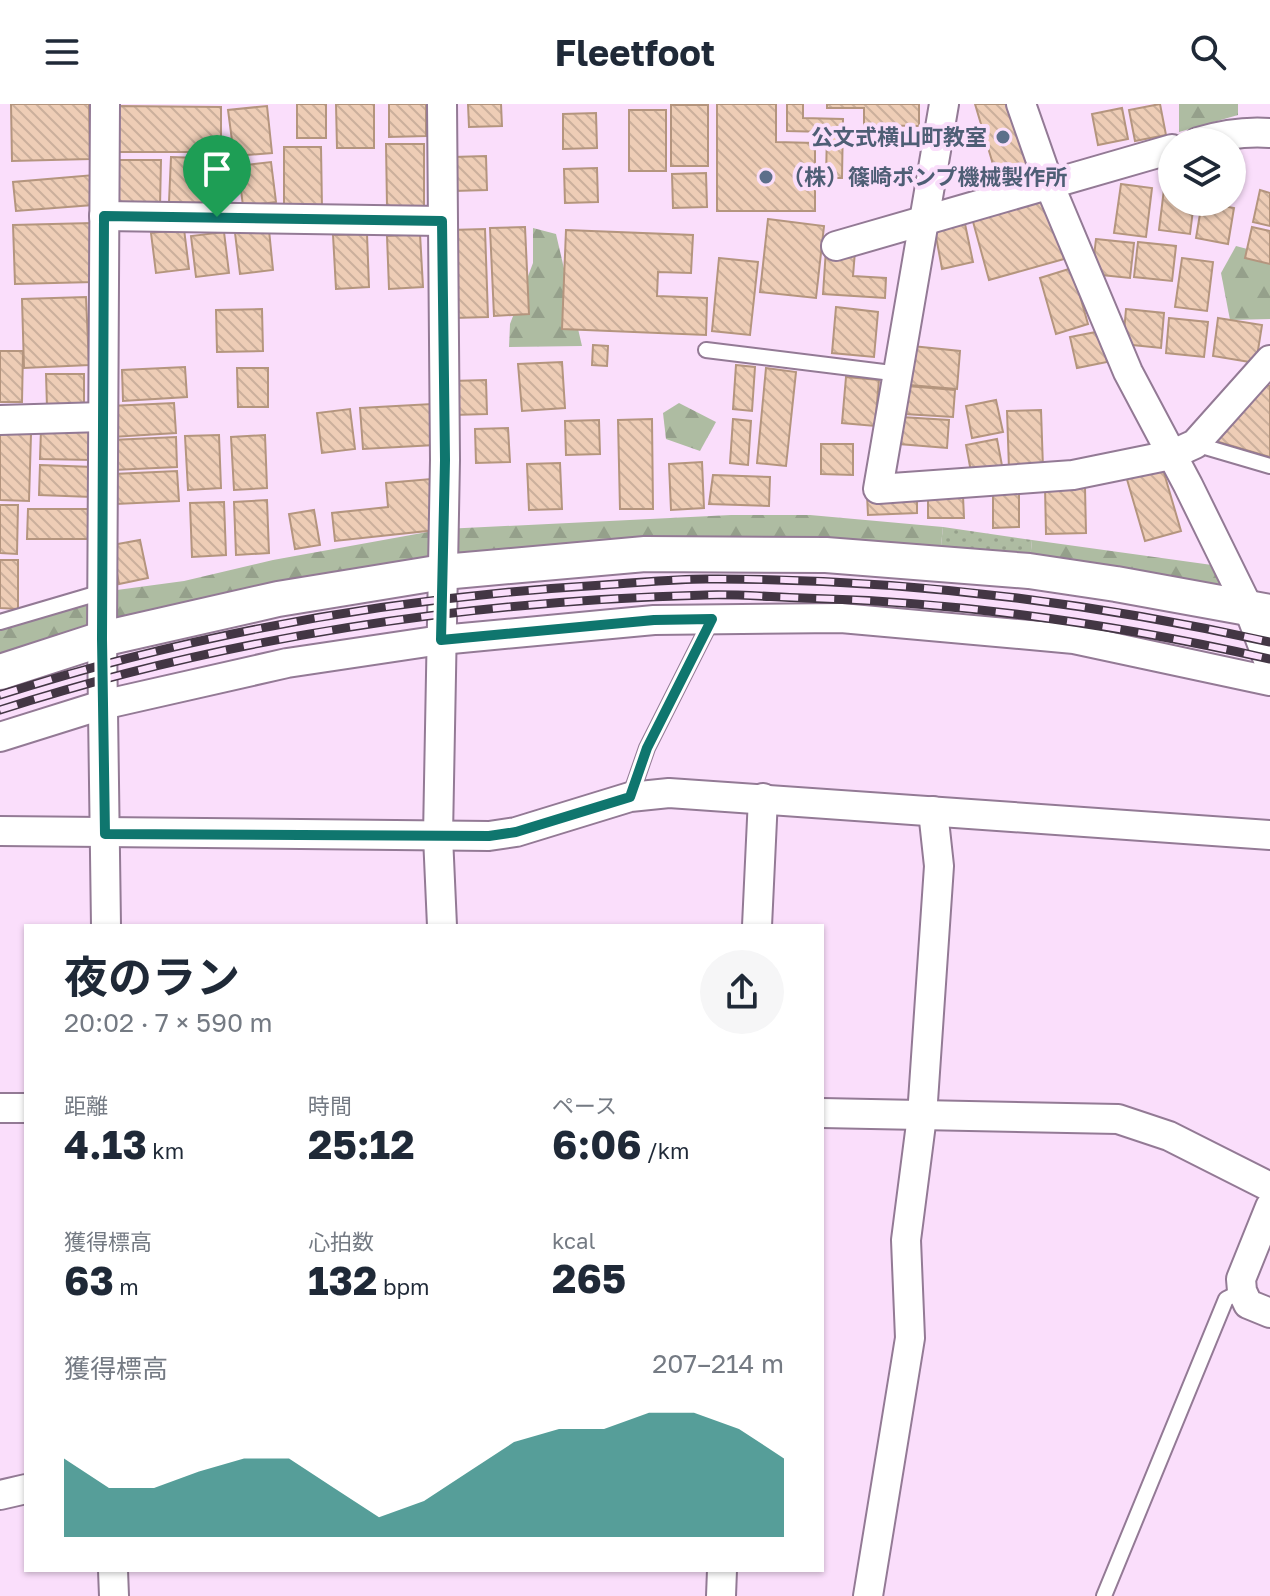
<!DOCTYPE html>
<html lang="ja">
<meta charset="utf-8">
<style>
:root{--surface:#fff;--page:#f6f6f7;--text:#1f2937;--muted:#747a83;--accent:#0f766e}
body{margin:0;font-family:"Golos Text","Noto Sans JP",sans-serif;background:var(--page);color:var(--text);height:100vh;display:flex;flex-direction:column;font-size:30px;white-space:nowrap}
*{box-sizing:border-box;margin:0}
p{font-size:26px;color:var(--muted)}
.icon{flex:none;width:44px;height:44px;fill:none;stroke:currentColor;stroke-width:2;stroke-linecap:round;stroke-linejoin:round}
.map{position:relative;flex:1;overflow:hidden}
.details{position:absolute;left:24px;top:820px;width:800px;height:648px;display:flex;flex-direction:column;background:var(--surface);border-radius:0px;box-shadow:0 2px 6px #0004}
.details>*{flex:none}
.tools{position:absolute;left:1158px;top:24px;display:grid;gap:16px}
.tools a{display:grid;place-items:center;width:88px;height:88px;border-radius:50%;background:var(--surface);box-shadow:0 2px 6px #0004;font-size:40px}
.pin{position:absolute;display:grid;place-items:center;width:68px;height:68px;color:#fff;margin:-82px -34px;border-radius:50% 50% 50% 0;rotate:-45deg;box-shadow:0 0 8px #0007}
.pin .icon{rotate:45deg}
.round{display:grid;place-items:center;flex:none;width:84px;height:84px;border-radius:42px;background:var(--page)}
.summary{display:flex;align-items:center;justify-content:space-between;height:136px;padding:0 40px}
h1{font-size:44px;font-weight:700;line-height:60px}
.metrics{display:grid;grid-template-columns:repeat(3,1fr);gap:12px;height:136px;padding:8px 40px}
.metrics div{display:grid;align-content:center}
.metrics b{font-size:40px;font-weight:700}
.metrics small{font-size:22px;font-weight:400}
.metrics p{font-size:22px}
.chart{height:224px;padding:16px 40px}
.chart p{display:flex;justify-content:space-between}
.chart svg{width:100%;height:144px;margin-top:8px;fill:var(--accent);opacity:.7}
header{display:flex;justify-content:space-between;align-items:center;height:104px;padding:0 40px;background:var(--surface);font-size:36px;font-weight:700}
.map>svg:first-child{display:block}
.grass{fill:url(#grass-dots)}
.forest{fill:url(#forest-firs)}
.building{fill:url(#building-back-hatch);stroke:#b4957e;stroke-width:2}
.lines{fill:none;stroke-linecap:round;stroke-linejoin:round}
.service-casing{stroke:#937a95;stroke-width:18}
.minor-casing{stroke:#937a95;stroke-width:32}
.tertiary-casing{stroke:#937a95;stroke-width:38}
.service{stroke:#fff;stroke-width:14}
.minor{stroke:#fff;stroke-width:28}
.tertiary{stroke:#fff;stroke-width:34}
.rail-casing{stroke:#433644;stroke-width:9}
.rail{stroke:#fadefb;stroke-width:6;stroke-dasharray:18;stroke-linecap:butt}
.route-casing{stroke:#fff;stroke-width:16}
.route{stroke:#0f766e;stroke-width:10}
.service-dot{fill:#5c6f8a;stroke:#fadefb;stroke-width:3}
.labels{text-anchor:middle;stroke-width:8;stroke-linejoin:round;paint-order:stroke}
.service-label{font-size:22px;font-weight:bold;fill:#4e5e75;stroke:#fadefb;text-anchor:end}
</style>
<header><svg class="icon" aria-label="menu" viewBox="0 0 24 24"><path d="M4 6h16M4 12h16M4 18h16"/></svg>Fleetfoot<svg class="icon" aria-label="search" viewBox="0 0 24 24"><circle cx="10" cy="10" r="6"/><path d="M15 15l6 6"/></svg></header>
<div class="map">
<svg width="1270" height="1492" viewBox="0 0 1270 1492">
<defs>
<pattern id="grass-dots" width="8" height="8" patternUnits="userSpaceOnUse" patternTransform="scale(2)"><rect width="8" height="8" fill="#aebca2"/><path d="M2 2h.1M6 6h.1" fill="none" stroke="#95a08b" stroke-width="1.8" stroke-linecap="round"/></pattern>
<pattern id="forest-firs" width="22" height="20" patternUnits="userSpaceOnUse" patternTransform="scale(2)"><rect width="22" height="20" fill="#aebca2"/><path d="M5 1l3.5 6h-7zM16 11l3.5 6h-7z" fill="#95a08b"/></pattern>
<pattern id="building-back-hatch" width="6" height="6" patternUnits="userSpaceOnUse" patternTransform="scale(2)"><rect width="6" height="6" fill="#eecdb6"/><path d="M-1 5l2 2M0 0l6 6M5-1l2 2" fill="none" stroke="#cbaf9c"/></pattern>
</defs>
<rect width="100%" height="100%" fill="#fadefb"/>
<polygon class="grass" points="943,423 1032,436 1029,467 939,460"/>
<g class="forest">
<polygon points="1179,0 1238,0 1238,11 1179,28"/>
<polygon points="533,124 556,130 582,242 509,243 510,220 533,159"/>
<polygon points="1236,142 1270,151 1270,215 1230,216 1221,169"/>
<polygon points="679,299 716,318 700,347 666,335 663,309"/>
<polygon points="731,411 810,411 943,423 939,460 443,468 0,568 0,523 102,488 184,477 273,456 444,425"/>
<polygon points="1032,436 1212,461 1232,500 1029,467"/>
</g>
<g class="building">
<polygon points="11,0 89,0 90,55 12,57"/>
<rect x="297" y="0" width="29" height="34"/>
<polygon points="336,0 374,0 374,44 337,44"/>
<polygon points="389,0 426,0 426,32 389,33"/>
<polygon points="468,0 501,0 502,22 469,23"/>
<polygon points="717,0 776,0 776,38 815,39 815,107 717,107"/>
<polygon points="787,0 803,0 803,14 843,15 842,74 826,74 827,28 787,27"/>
<polygon points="827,0 919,0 919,22 864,21 864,4 827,4"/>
<polygon points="975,0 1010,0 1031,67 998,77"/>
<polygon points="1160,0 1166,31 1135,37 1129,6"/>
<rect x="671" y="1" width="37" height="61"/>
<polygon points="118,2 221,3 221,48 118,48"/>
<polygon points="267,2 272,49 234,52 228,6"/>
<polygon points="1122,4 1128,35 1098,41 1092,10"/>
<rect x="629" y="6" width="37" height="61"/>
<polygon points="596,9 597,44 563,45 563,10"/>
<polygon points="386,40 424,40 424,102 387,102"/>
<polygon points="284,43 321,43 322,105 284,105"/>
<polygon points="486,52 487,86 454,87 453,53"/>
<polygon points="171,53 226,55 225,100 169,98"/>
<polygon points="116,56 161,56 160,103 116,102"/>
<polygon points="271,58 276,98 243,102 238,62"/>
<polygon points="597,64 598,98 565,99 564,65"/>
<polygon points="706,69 707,103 673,104 672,70"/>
<polygon points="94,71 93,101 16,107 13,78"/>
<polygon points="1165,77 1172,78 1172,98 1194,98 1190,130 1159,126"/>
<polygon points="1121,80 1152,84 1146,133 1114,129"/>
<polygon points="1260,86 1270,89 1270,122 1253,118"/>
<polygon points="1047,93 1064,155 989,176 972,114"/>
<polygon points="1202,98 1234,104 1228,140 1196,134"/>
<polygon points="768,115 824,122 816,194 760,188"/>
<polygon points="92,119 93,178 15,180 13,121"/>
<polygon points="965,120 973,158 942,165 935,127"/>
<polygon points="525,123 529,210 494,212 490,124"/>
<polygon points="1252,123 1270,127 1270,160 1245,154"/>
<polygon points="184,125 189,165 156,169 151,129"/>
<polygon points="485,125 488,213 454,214 450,126"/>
<polygon points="269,126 273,166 240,170 235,129"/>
<polygon points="566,126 693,131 691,169 658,168 657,192 707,194 706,231 562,225"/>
<polygon points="224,128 229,169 196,173 191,132"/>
<polygon points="367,130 369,183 336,185 333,131"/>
<polygon points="420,130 423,183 389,185 387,132"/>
<polygon points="1096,135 1134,139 1130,174 1092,170"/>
<polygon points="1138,138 1176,142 1172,177 1134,173"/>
<polygon points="826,145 855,147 853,172 886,174 885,194 823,190"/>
<polygon points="719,154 758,158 750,231 712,227"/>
<polygon points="1182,154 1213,158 1207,207 1175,203"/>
<polygon points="1072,164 1088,220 1056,230 1040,174"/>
<polygon points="86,193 89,261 24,264 22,195"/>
<polygon points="836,203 878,208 874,253 832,249"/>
<polygon points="262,205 263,247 217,248 216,206"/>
<polygon points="1126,205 1164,209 1161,244 1123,240"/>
<polygon points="1169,214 1208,218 1204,253 1166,249"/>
<polygon points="1218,214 1262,221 1256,259 1213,252"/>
<polygon points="1101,227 1107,258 1077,264 1070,233"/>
<polygon points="593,241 608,242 607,262 592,261"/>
<polygon points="912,242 960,247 957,285 909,281"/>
<polygon points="0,247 23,247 22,298 0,298"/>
<polygon points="562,258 565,304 522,307 518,260"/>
<polygon points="736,261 755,263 752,307 733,305"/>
<polygon points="185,263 187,293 123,297 122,266"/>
<polygon points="237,264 268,264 268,303 238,303"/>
<polygon points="766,264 796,268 786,362 757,359"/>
<polygon points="46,270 84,270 84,302 47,303"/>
<polygon points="846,273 879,276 875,322 842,319"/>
<polygon points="486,276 487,310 453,311 452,277"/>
<polygon points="1266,281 1270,282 1270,353 1212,336"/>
<polygon points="907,282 955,286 953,313 905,310"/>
<polygon points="996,296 1003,328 972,334 966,302"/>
<polygon points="174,299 176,329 112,333 110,302"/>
<polygon points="432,300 435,341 363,345 360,304"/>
<polygon points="350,305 355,345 322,349 317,309"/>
<polygon points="1041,306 1043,364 1009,365 1007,307"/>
<polygon points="901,313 949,316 947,344 899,340"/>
<polygon points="652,315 653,405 620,405 618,316"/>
<polygon points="733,315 751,317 748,361 730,359"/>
<polygon points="599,316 600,350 566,351 565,317"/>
<polygon points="508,324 510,358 476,359 475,325"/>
<polygon points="41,325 93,326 93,356 40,355"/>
<polygon points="0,329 31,330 29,397 0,396"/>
<polygon points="219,331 221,384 188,386 185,332"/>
<polygon points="265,331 267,384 234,386 231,333"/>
<polygon points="176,333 177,363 114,366 112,336"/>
<polygon points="997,335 1003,367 972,373 966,341"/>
<polygon points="821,340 853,340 853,371 821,370"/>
<polygon points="702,358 704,404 671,406 669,360"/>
<polygon points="560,359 562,405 529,406 527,360"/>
<polygon points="40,361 93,363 92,393 39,391"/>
<polygon points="1162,362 1181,427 1145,437 1126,372"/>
<polygon points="177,367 179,397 116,400 114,370"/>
<polygon points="713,371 770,373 769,402 709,400"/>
<polygon points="431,375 436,426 335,437 332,409 388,403 386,379"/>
<polygon points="1045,383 1085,383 1086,429 1046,430"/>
<polygon points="1019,389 1019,423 993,424 993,390"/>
<polygon points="917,390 917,409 868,411 867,391"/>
<polygon points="928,392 963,392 964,414 928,414"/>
<polygon points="267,396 269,449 236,451 234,398"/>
<polygon points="224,398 226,451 192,453 190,399"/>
<polygon points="0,401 18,401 17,450 0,449"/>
<polygon points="28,405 93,405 92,435 27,435"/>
<polygon points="314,406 320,441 295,445 289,410"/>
<polygon points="140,436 148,474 119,480 112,441"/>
<polygon points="0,456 18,456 18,505 0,504"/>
</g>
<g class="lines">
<g class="service-casing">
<g id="service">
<polyline points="706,246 900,270"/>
<polyline points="1195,340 1270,362"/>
<polyline points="0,518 102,488"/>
<polyline points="630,693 647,644 712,515"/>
<polyline points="1104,1492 1226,1195 1242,1187"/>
</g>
</g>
<g class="minor-casing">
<g id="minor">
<polyline points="105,0 102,535 106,822"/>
<polyline points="944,0 878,385 1073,371 1171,351 1195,340 1270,256"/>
<polyline points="1021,0 1049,80 1128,268 1188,381 1248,503 1270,561"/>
<path d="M 1198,38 C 1221,31 1245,27 1270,29"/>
<polyline points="104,112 442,117"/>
<polyline points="836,142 1172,45"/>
<polyline points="0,316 103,313"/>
<polyline points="0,633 102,601 287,559 441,536 654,516 841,514 1074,535 1270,577"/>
<polyline points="0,727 489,732 516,728 630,693 669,689 1270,731"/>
<polyline points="442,822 438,732 445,356 442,0"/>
<polyline points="757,822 763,694"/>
<polyline points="0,1004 26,1004"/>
<polyline points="822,1009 1118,1015 1169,1032 1270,1083"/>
<polyline points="1270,1103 1241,1175 1242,1187 1248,1200 1270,1209"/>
<polyline points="0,1391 26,1385"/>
<polyline points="113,1466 114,1492"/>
<polyline points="721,1492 722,1466"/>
<polyline points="868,1492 910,1234 906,1136 922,1012 939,762 933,707"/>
</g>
</g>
<g class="tertiary-casing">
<polyline id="tertiary" points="0,568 102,535 278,495 443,468 645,450 826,451 1029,467 1116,480 1270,508"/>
</g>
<use href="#service" class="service"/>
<use href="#minor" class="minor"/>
<use href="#tertiary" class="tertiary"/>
<g class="rail-casing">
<g id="rail">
<path d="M 0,591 C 195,529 398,493 603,481 C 637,479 672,475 706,475 C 896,474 1085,497 1270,538"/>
<path d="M 0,606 C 226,533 468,497 706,491 C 738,490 771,493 803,494 C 961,498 1116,520 1270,555"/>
</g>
</g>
<use href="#rail" class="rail"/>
</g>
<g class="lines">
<g class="route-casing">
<polygon id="route" points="104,112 442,117 445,356 441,536 654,516 712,515 647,644 630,693 516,728 489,732 105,730 102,535"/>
</g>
<use href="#route" class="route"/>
</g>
<g class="service-dot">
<circle cx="1003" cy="33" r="8"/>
<circle cx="766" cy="73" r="8"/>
</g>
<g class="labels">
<g class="service-label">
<text x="987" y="41">公文式横山町教室</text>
<text x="782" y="81" text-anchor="start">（株）篠崎ポンプ機械製作所</text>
</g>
</g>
</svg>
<div class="tools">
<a><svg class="icon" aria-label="layers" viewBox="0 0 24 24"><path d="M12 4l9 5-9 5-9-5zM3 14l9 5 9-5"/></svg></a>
</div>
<div class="pin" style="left:217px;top:113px;background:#1e9e55"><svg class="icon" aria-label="arrive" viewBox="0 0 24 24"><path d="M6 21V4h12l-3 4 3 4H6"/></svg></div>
<section class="details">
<div class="summary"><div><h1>夜のラン</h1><p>20:02 · 7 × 590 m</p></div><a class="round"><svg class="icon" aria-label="share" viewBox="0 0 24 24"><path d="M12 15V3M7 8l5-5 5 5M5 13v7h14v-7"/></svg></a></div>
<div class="metrics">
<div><p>距離</p><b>4.13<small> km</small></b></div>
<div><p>時間</p><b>25:12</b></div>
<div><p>ペース</p><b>6:06<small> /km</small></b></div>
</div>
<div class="metrics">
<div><p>獲得標高</p><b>63<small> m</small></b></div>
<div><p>心拍数</p><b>132<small> bpm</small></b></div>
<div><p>kcal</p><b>265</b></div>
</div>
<div class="chart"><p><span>獲得標高</span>207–214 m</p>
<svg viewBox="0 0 160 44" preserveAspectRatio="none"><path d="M0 44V20L10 29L20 29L30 24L40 20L50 20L60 29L70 38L80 33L90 24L100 15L110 11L120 11L130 6L140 6L150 11L160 20V44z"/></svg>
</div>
</section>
</div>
